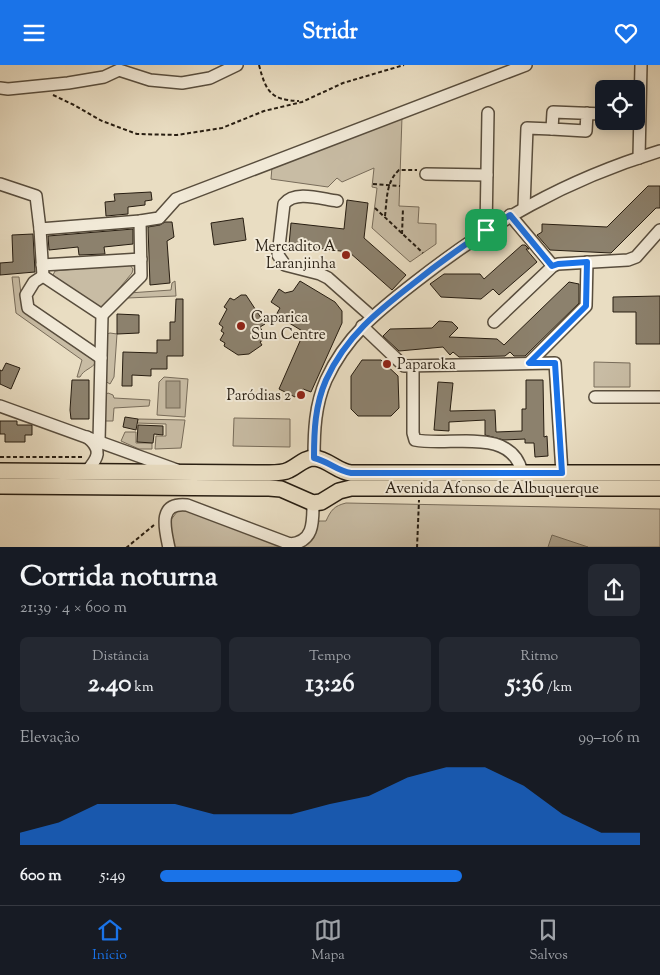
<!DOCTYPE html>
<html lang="pt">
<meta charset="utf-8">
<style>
:root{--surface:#171b24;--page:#242831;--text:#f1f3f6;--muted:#9ea1a6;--line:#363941;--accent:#1a73e8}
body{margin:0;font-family:"Sorts Mill Goudy",serif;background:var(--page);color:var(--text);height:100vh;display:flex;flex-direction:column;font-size:19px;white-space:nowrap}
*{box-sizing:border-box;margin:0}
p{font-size:16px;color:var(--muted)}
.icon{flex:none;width:28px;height:28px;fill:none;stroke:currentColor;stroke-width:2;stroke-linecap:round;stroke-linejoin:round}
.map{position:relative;height:482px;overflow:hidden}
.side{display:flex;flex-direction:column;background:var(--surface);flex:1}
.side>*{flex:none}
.fabs{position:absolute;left:595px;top:15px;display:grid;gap:10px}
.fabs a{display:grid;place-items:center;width:50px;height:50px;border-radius:8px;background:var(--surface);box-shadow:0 2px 12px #0003;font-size:25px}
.pin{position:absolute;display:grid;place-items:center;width:42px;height:42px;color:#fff;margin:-21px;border-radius:10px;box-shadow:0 2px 8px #0006}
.round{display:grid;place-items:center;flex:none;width:52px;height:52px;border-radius:8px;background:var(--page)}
.summary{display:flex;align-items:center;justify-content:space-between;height:85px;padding:0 20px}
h1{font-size:28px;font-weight:700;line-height:38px}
.stats{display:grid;grid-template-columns:repeat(3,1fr);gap:8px;height:85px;padding:5px 20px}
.stats div{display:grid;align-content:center;border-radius:8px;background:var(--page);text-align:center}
.stats b{font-size:25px;font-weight:700}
.stats small{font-size:14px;font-weight:400}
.stats p{font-size:14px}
.chart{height:140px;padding:10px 20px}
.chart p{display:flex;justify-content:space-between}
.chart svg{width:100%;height:90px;margin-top:5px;fill:var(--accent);opacity:.7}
ul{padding:0 20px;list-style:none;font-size:16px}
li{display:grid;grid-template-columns:80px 60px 1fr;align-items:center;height:38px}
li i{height:12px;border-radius:6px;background:var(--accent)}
header{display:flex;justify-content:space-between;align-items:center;height:65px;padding:0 20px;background:var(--accent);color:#fff;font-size:22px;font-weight:700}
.dock{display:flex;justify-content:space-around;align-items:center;height:70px;border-top:1px solid var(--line);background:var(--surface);font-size:14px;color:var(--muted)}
.dock a{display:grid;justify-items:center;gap:2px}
.dock .on{color:var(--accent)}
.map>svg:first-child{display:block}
.green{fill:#c8bca4;stroke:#786c5a}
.water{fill:#a79c86;stroke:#746957}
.building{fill:#8c816d;stroke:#271d11}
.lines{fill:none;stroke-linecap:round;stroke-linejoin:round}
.minor-casing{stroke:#584d3d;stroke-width:14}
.major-casing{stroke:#271d11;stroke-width:18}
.path{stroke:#271d11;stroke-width:2;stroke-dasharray:4 2.5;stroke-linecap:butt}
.minor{stroke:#f1e9d7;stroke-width:11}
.major{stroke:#e9ddc2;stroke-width:15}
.route-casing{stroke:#fff;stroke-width:10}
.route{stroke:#1a73e8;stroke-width:6}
.poi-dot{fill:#8f2418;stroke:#f1e9d7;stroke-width:2}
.labels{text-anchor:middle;stroke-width:4;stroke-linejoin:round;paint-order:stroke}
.poi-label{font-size:15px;fill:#271d11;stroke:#f1e9d7;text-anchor:end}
.street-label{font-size:15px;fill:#271d11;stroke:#f1e9d7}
</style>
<header><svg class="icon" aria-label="menu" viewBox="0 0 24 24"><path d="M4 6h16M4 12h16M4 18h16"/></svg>Stridr<svg class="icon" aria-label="heart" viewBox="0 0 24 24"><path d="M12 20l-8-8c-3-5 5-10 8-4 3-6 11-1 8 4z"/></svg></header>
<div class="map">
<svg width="660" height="483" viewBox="0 0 660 483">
<rect width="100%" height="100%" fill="#e9ddc2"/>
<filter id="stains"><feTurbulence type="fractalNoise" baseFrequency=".004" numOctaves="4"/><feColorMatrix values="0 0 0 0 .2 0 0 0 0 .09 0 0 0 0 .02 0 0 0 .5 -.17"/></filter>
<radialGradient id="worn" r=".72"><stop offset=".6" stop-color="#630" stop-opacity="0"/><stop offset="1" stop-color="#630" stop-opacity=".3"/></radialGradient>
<g class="green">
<polygon points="402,52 399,141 419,142 418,158 436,159 436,179 410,197 372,163 377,123 372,122 374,103 342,117 337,113 328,122 271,114 272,102"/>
<polygon points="126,199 130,200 133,204 132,208 107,238 100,243 53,210 55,206"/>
<path d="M 12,212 L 19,212 L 23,246 L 96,297 C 92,304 84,304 80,312 L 77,312 L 82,295 L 16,248 Z"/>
<polygon points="175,216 176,231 127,233 129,228 171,225 172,218"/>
<polygon points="110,268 117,269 114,312 110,319 105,316 107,269"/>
<polygon points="594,297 630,298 630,322 594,322"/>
<polygon points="164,312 188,314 185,352 157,350 159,317"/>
<polygon points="108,328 113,330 114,333 150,335 149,341 114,343 113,356 104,356 105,330"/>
<polygon points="234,353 290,354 290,382 233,381"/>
<polygon points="138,354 185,355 181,383 155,384 156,371 166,371 166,359 137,358"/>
<polygon points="125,367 136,367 136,378 152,378 152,384 139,384 121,376"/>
<path d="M 346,438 L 660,444 L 660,482 L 301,483 L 312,472 L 319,456 L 326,456 C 331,445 334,441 346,438 Z"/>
<polygon points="180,443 289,482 174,482 170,456"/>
</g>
<g class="water">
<rect x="166" y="316" width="14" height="27"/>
<polygon points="552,470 588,482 548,482"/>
</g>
<g class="building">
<polygon points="648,121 660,121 660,143 656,143 611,188 550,185 537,170 542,167 542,159 607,162"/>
<polygon points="151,127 152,135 145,136 145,140 128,142 128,149 106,151 105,137 115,136 114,129"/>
<polygon points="347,135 368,138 364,173 406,210 392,225 349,187 289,180 291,158 344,164"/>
<polygon points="243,153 246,175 214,180 211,158"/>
<polygon points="165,157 172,157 174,172 167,176 170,218 150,220 148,162 160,160"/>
<polygon points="133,164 133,179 104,182 105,189 79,190 78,182 49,185 48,171"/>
<polygon points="33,169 35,207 0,210 0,198 13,197 12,170"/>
<polygon points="522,180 525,180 529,184 526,184 537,197 499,230 493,224 481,234 441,232 430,219 444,209 480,209 484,214"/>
<polygon points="300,216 335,237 342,246 342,258 311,327 303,324 295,332 279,324 304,267 276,250 280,243 271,237 279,224 285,228 293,226"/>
<polygon points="569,217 579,219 579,238 525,291 514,291 510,287 505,291 459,292 453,287 450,290 443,282 399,286 383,271 390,264 432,263 439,256 452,257 458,263 449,272 497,274 504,280"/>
<polygon points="241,230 246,230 265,259 260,262 266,273 260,277 262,280 249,289 238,290 224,281 225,278 220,275 224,268 221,266 223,262 219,259 227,244 224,242 230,233 234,235"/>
<polygon points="660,231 660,279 636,279 636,247 613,247 613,232"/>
<polygon points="176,234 183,234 183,291 167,291 167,304 151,304 151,311 132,310 132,321 122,321 123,287 157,288 157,275 170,275 170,257 175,257"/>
<polygon points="117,249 139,250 139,268 117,269"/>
<polygon points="362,295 381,295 398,311 399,343 391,351 358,351 351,344 351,311"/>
<polygon points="6,298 20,303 11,324 0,319 0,305 2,306"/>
<polygon points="72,315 89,315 89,354 71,354 70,345"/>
<polygon points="526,315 543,315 544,372 547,371 548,391 535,392 534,378 525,378 525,374 504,375 485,370 485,355 449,357 449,366 434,365 438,317 453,318 450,346 495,345 496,367 522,366 522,344 526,344"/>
<polygon points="125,352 138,354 136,365 123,362"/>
<polygon points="0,356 17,356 17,360 32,360 32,370 25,370 25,377 5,377 5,369 0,369"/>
<polygon points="138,360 163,361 163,370 154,369 153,378 137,377"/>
</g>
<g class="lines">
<g class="minor-casing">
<g id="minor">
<polyline points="0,23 8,24 68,18 104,12 119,5 150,15 182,18 210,13 237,0"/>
<polyline points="587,48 586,66 552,64 553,47 604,49"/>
<polyline points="639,93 641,0"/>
<polyline points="426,109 487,110"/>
<polyline points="0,119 36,131 40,164 43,211"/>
<path d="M 337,136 C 321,134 295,125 284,139 L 278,190 L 285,200 L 320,209 L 328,213 L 371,251"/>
<polyline points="524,142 527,63 552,64"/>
<polyline points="510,150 553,201 558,199 628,195 636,192 660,165"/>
<polyline points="40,164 140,156 159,153 176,134 526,0"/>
<polyline points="486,165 488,48"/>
<polyline points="42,200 141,194"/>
<polyline points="43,211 102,250 99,376"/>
<polyline points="43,211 34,217 26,230 28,243 101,293"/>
<polyline points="102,250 141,211 140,156"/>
<polyline points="494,257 553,201"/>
<polyline points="362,261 404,301 555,298 562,408"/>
<polyline points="529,298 586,241 587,197"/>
<path d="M 413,301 L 413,368 L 415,375 C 450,382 511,361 522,407"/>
<polyline points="595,332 660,332"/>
<polyline points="0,341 177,405"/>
<path d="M 314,393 C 314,366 315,340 326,315 C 346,271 378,246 414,218 C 492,157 565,115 660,86"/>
<path d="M 87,406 C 98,393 103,385 87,372"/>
<path d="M 169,483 C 165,464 157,437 187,440 L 290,479 C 314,477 313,457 313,438"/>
</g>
</g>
<g class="major-casing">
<g id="major">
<path d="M 0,406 L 269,408 C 276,408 283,408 289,405 C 298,401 304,393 314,393 C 328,394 338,407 351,408 L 660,408"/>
<polyline points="0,421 269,423 281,424 313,438 321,437 339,426 351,423 660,423"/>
</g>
</g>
<g class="path">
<path d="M 259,0 C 266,27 271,35 299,36"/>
<polyline points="53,30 74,40 102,56 137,69 177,70 222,63 264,46 302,37 343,18 404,0"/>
<polyline points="373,119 400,121"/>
<polyline points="375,143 423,188"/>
<path d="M 385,151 C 387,134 386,117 399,105 L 417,105"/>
<polyline points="402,169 403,143"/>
<polyline points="0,392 83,392"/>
<polyline points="126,483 154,460"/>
<polyline points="417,483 419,435"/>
</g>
<use href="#minor" class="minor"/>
<use href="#major" class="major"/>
</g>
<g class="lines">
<g class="route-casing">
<path id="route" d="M 510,150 L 552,201 L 558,199 L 587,197 L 586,241 L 529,298 L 555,298 L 562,408 L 351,408 C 337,406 328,396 314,393 C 314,366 315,340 326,315 C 346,271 378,246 414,218 C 445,193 477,171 510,150 Z"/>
</g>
<use href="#route" class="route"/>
</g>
<g class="poi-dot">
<circle cx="346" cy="190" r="5"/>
<circle cx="241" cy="261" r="5"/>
<circle cx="387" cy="299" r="5"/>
<circle cx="301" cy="330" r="5"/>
</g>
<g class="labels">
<g class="poi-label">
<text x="336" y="186">Mercadito A<tspan x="336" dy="17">Laranjinha</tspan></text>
<text x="251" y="257" text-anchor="start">Caparica<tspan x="251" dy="17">Sun Centre</tspan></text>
<text x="397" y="304" text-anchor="start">Paparoka</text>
<text x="291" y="335">Paródias 2</text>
</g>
<g class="street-label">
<text x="492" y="428">Avenida Afonso de Albuquerque</text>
</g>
</g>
<rect width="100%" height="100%" filter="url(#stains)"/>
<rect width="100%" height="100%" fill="url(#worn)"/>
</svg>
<div class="fabs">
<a><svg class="icon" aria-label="locate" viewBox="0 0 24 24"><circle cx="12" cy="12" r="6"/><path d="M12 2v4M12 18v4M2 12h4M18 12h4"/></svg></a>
</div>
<div class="pin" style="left:486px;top:165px;background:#1e9e55"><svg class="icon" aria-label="arrive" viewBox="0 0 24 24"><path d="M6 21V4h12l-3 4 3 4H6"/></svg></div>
</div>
<section class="side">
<div class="summary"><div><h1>Corrida noturna</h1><p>21:39 · 4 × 600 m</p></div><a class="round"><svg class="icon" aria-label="share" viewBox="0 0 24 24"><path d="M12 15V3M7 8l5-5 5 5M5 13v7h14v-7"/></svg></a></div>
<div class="stats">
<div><p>Distância</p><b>2.40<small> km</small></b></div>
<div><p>Tempo</p><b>13:26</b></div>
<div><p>Ritmo</p><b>5:36<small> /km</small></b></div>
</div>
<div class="chart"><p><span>Elevação</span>99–106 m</p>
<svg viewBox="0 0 160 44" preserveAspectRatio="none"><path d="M0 44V38L10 33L20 24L30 24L40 24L50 29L60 29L70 29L80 24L90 20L100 11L110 6L120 6L130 15L140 29L150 38L160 38V44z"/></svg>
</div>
<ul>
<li><b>600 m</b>5:49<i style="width:63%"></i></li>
</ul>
</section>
<nav class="dock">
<a class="on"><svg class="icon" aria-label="home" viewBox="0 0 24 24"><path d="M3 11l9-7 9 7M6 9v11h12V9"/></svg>Início</a>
<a><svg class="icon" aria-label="map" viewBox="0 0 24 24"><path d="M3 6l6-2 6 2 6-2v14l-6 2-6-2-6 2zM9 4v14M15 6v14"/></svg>Mapa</a>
<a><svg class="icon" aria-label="saved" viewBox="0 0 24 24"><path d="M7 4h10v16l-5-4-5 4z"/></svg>Salvos</a>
</nav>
